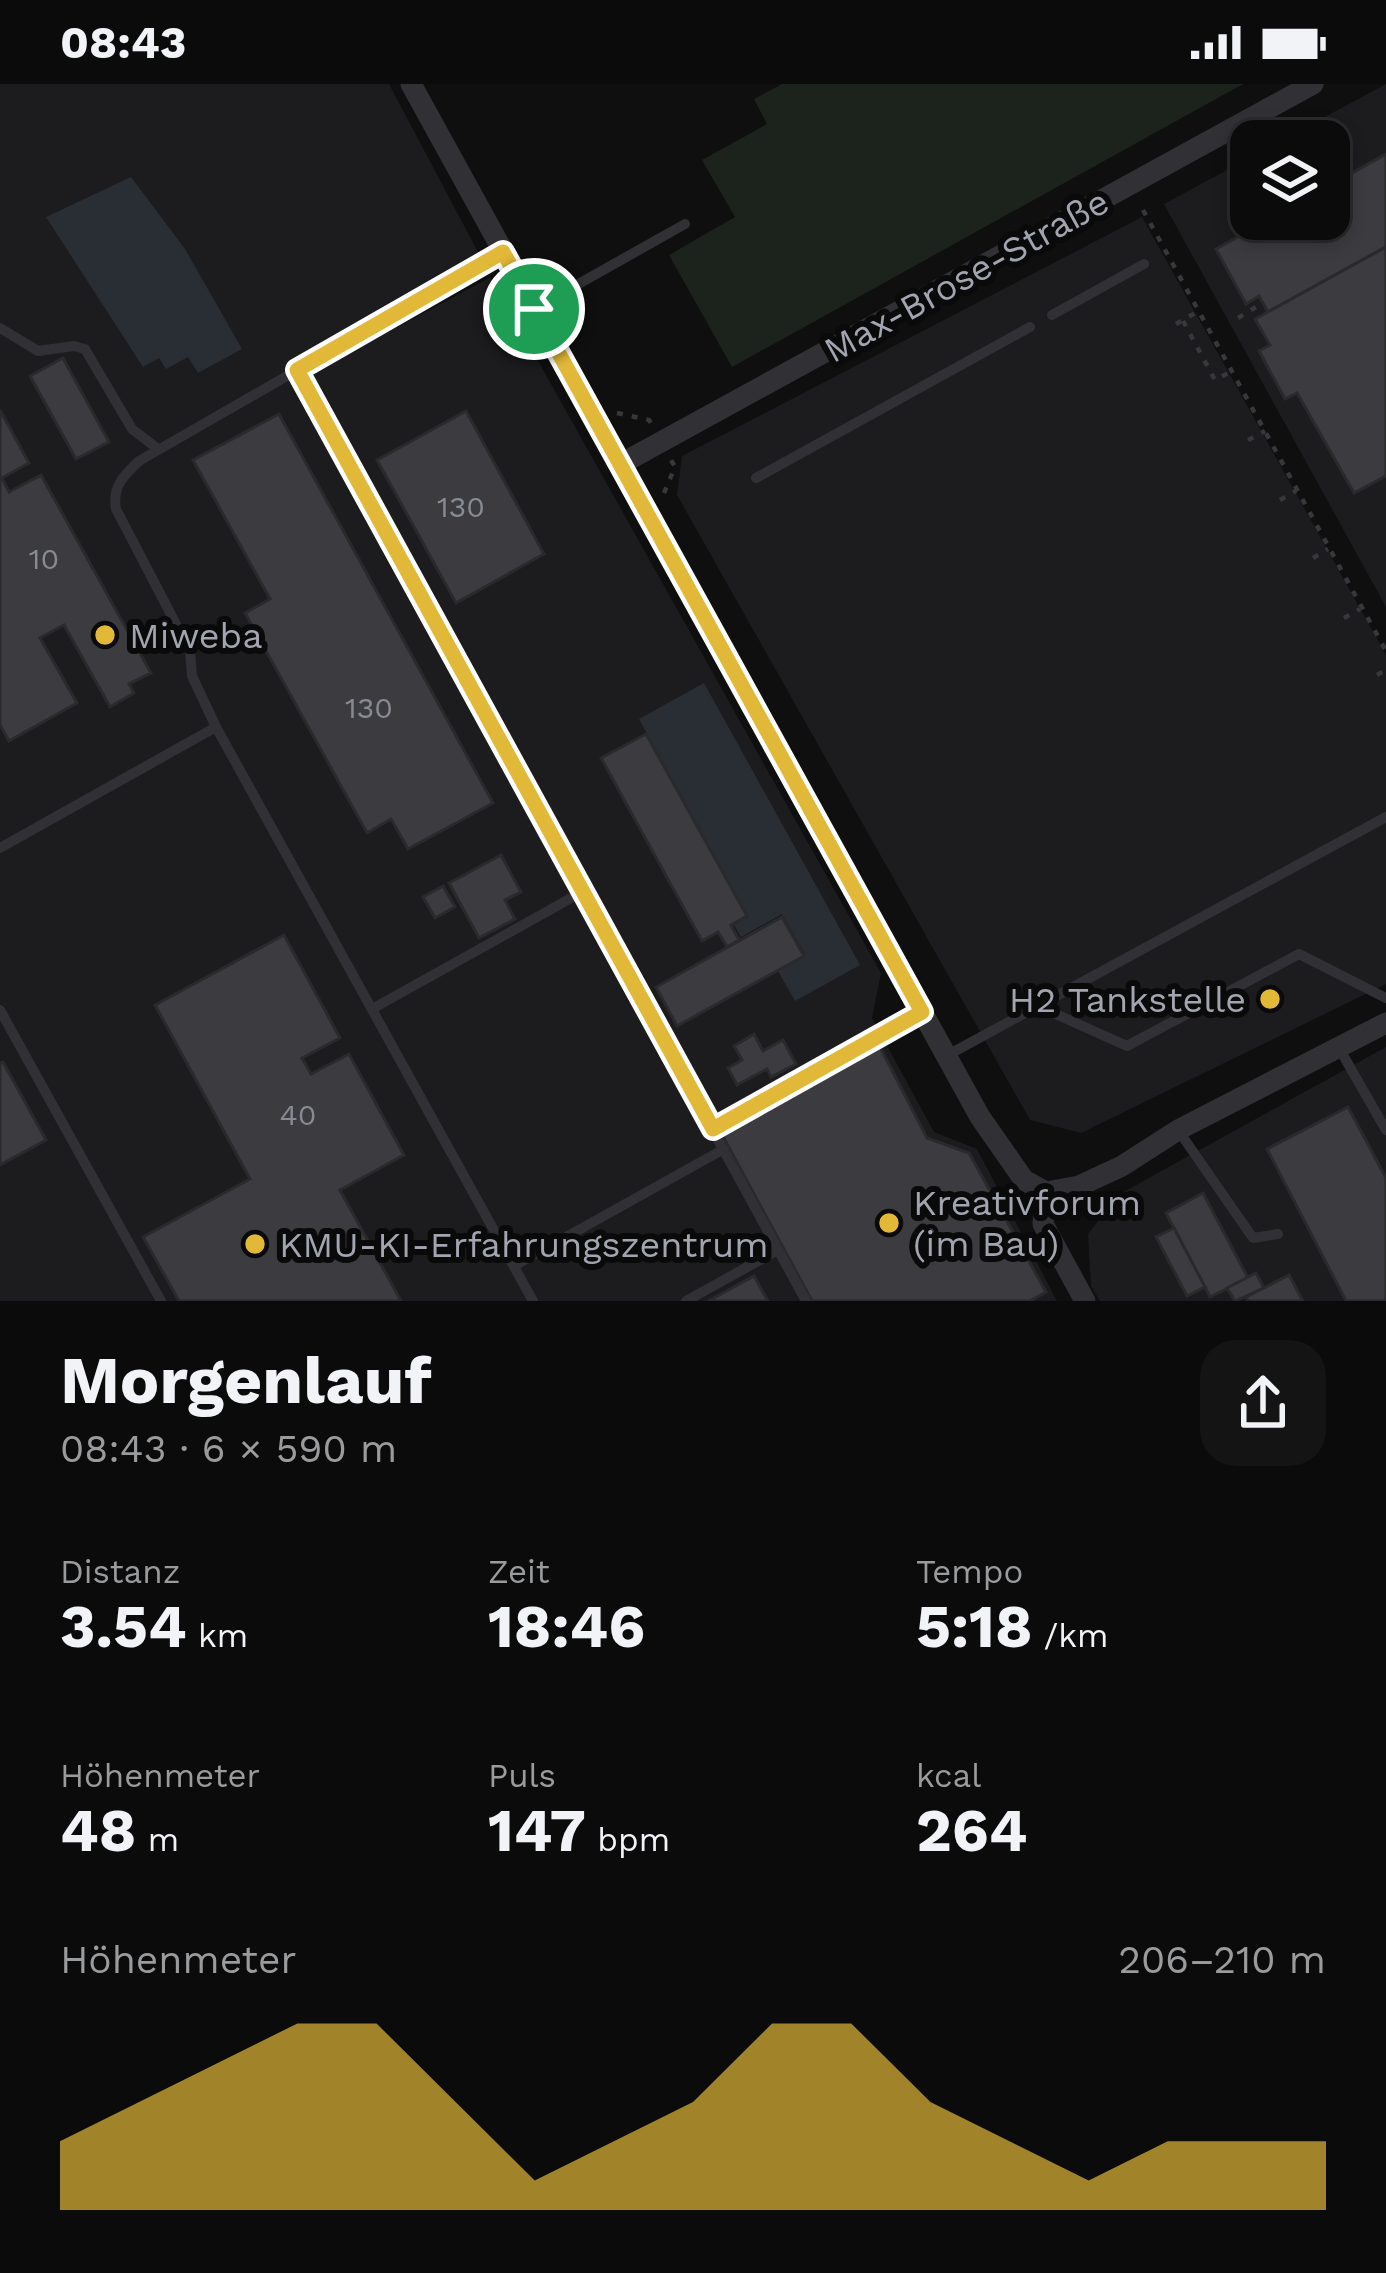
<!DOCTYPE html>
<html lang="de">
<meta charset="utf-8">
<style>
:root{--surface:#0b0b0c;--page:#141415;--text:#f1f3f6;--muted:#9a9b9d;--line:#2b2b2d;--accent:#e1b837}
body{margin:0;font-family:"Work Sans",sans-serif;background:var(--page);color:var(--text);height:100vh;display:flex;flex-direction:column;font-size:45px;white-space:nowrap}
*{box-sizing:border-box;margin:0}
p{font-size:39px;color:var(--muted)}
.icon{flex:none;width:66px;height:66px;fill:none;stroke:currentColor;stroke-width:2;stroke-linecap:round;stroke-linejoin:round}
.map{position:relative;height:1217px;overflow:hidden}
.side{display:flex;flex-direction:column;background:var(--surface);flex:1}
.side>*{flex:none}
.buttons{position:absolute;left:1230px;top:36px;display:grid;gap:24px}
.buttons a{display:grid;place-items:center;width:120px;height:120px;border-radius:24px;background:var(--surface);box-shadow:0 6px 18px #0003,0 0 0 3px var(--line);font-size:60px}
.pin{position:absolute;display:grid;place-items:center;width:102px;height:102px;color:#fff;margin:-51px;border:6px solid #fff;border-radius:50%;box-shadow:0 3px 12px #0007}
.round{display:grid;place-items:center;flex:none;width:126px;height:126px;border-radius:36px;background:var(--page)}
.overview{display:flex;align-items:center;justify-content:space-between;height:204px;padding:0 60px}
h1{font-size:66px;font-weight:700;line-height:90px}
.metrics{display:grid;grid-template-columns:repeat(3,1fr);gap:18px;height:204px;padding:12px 60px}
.metrics div{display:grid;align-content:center}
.metrics b{font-size:60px;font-weight:700}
.metrics small{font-size:33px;font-weight:400}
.metrics p{font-size:33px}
.chart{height:336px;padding:24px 60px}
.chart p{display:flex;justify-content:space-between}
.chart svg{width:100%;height:216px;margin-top:12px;fill:var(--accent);opacity:.7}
.status{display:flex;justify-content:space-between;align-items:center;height:84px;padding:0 60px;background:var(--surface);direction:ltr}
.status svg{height:33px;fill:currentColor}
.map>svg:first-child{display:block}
.built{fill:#1c1b1d}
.green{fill:#1c231d}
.water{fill:#292e35}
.building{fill:#3c3c40;stroke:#2a292c;stroke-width:3}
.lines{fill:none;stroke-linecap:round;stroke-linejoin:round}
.path{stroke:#37383c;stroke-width:4.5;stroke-dasharray:6 9;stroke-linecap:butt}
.lane{stroke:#313135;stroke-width:10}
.street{stroke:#313135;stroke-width:21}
.route-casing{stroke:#fff;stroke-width:24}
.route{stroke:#e1b837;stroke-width:15}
.poi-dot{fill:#e1b837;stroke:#0a0a0b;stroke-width:4.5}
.labels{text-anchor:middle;stroke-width:12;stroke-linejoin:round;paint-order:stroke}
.number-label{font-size:30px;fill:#888b94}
.street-label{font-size:36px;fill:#a2a5b0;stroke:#0a0a0b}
.poi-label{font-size:36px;fill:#a2a5b0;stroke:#0a0a0b;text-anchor:start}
</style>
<div class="status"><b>08:43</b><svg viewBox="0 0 49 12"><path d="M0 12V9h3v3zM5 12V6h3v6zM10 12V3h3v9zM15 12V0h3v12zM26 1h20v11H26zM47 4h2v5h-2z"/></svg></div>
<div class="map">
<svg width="1386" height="1217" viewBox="0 0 1386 1217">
<rect width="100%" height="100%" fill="#0f0f10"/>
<g class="built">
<polygon points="0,0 389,0 478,168 306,267 311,278 317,286 491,193 881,889 872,934 934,1048 977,1065 1057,1217 0,1217"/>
<polygon points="1386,0 1386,523 1164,120 1251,73 1251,135 1329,135 1329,57 1280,57"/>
<polygon points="1142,133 1386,571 1386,900 1081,1049 1030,1036 677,411 682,372"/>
<polygon points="1386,963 1386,1217 1100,1217 1091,1202 1088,1150 1118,1111"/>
</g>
<polygon class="green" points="782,0 1243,0 732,283 669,171 735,133 702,76 767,40 754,15"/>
<g class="water">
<polygon points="131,93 185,165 242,265 198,289 188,273 166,285 159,274 143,283 46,133"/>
<polygon points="704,599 860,881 795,917 778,887 805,870 782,830 741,853 734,841 748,832 639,635"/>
</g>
<g class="building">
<polygon points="1386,70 1386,163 1268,228 1259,212 1246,220 1216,165 1270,135 1329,135 1329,102"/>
<polygon points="1386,163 1386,392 1354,409 1297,309 1285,315 1259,267 1270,261 1255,235"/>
<polygon points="63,274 109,358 76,375 30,292"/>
<polygon points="0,326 29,379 2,394 9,408 41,391 151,589 129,600 134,609 110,623 64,541 40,554 77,619 9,657 0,641"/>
<polygon points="466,327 544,470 456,519 377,376"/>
<polygon points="279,330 493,719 408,765 391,735 367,749 245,529 270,515 193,376"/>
<polygon points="646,650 747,832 731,841 739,856 727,863 718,848 702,857 601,674"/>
<polygon points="501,771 521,808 505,816 515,835 479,854 449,799"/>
<polygon points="443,802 455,823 435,834 423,813"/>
<polygon points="782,833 804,872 677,942 656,903"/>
<polygon points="284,851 340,954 302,974 311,990 349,970 404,1071 340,1106 401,1217 179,1217 143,1153 250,1095 155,921"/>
<polygon points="754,950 763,967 783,956 796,980 771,993 767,985 737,1001 728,984 742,976 734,962"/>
<polygon points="880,963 927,1054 969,1069 1046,1208 1030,1217 812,1217 720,1047"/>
<polygon points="3,978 46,1056 0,1081 0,979"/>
<polygon points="1348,1023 1386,1094 1386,1217 1346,1217 1267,1065"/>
<polygon points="1203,1109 1248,1194 1210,1213 1166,1129"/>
<polygon points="1174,1144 1205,1203 1187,1212 1156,1153"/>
<polygon points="1256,1189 1264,1204 1235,1217 1227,1204"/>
<polygon points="1289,1191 1303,1217 1248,1217 1246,1213"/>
<polygon points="754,1192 768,1217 708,1217"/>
</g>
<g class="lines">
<g class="path">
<polyline points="1143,126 1386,567"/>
<polyline points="1238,234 1256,223 1252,217"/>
<polyline points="1183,237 1215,296 1232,287"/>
<polyline points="1176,240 1197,228"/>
<polyline points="617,329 649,336 651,339"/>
<polyline points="1248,356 1265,347"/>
<polyline points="664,409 675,383 671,376"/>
<polyline points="1280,416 1296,407"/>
<polyline points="1313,474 1328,465"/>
<polyline points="1344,534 1360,525"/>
<polyline points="1377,591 1386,586"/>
</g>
<g class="lane">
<path d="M 503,168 L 139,377 C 123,392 112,403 116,425 L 190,567 L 192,592 L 216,643 L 533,1217"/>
<polyline points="534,225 685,140"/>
<polyline points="1052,231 1144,180"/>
<polyline points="0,244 38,267 74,262 85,265 132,345 158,365"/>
<polyline points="297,286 806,1217"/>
<polyline points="756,394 1030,243"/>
<polyline points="0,764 216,643"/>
<polyline points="1038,922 1127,962 1299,870 1386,914"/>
<polyline points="372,925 582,808"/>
<polyline points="0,926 161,1217"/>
<polyline points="1339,964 1386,1046"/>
<polyline points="946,972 1386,733"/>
<polyline points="713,1045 922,928"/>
<polyline points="1178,1046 1253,1154 1278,1150"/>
<polyline points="514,1182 724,1065"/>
<polyline points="686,1217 778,1166"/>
</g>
<g class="street">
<polyline points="411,0 980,1033 1024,1096 1046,1108 1079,1102 1122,1082 1178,1046 1386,939"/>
<polyline points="619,381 1313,0"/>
<polyline points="1046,1108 1043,1140 1085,1217"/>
</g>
</g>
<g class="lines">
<g class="route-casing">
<polygon id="route" points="503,168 922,928 713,1045 297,286"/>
</g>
<use href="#route" class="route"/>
</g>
<g class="poi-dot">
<circle cx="105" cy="551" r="12"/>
<circle cx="1270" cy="915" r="12"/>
<circle cx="889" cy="1139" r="12"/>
<circle cx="255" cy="1160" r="12"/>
</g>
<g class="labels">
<g class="number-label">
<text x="461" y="433">130</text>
<text x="44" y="485">10</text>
<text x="369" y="634">130</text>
<text x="298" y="1041">40</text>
</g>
<g class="street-label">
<text transform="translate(966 191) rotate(-29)" y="13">Max-Brose-Straße</text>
</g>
<g class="poi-label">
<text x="129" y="564">Miweba</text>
<text x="1246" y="928" text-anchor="end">H2 Tankstelle</text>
<text x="913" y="1131">Kreativforum<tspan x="913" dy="41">(im Bau)</tspan></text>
<text x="279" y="1173">KMU-KI-Erfahrungszentrum</text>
</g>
</g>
</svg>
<div class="buttons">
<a><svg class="icon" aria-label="layers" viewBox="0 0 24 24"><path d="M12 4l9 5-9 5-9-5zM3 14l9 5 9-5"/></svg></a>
</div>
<div class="pin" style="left:534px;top:225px;background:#1e9e55"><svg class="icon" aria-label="arrive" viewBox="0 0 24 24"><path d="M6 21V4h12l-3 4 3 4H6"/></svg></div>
</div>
<section class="side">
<div class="overview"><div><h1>Morgenlauf</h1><p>08:43 · 6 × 590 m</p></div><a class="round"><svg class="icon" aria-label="share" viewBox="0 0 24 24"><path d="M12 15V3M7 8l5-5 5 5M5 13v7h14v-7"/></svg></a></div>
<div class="metrics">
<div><p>Distanz</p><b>3.54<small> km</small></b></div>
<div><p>Zeit</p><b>18:46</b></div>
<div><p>Tempo</p><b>5:18<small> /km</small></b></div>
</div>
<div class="metrics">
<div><p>Höhenmeter</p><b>48<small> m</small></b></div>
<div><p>Puls</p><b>147<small> bpm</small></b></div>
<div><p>kcal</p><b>264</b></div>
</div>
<div class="chart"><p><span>Höhenmeter</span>206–210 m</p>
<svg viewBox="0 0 160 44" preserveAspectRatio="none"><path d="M0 44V30L10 22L20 14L30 6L40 6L50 22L60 38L70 30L80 22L90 6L100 6L110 22L120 30L130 38L140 30L150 30L160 30V44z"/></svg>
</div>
</section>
